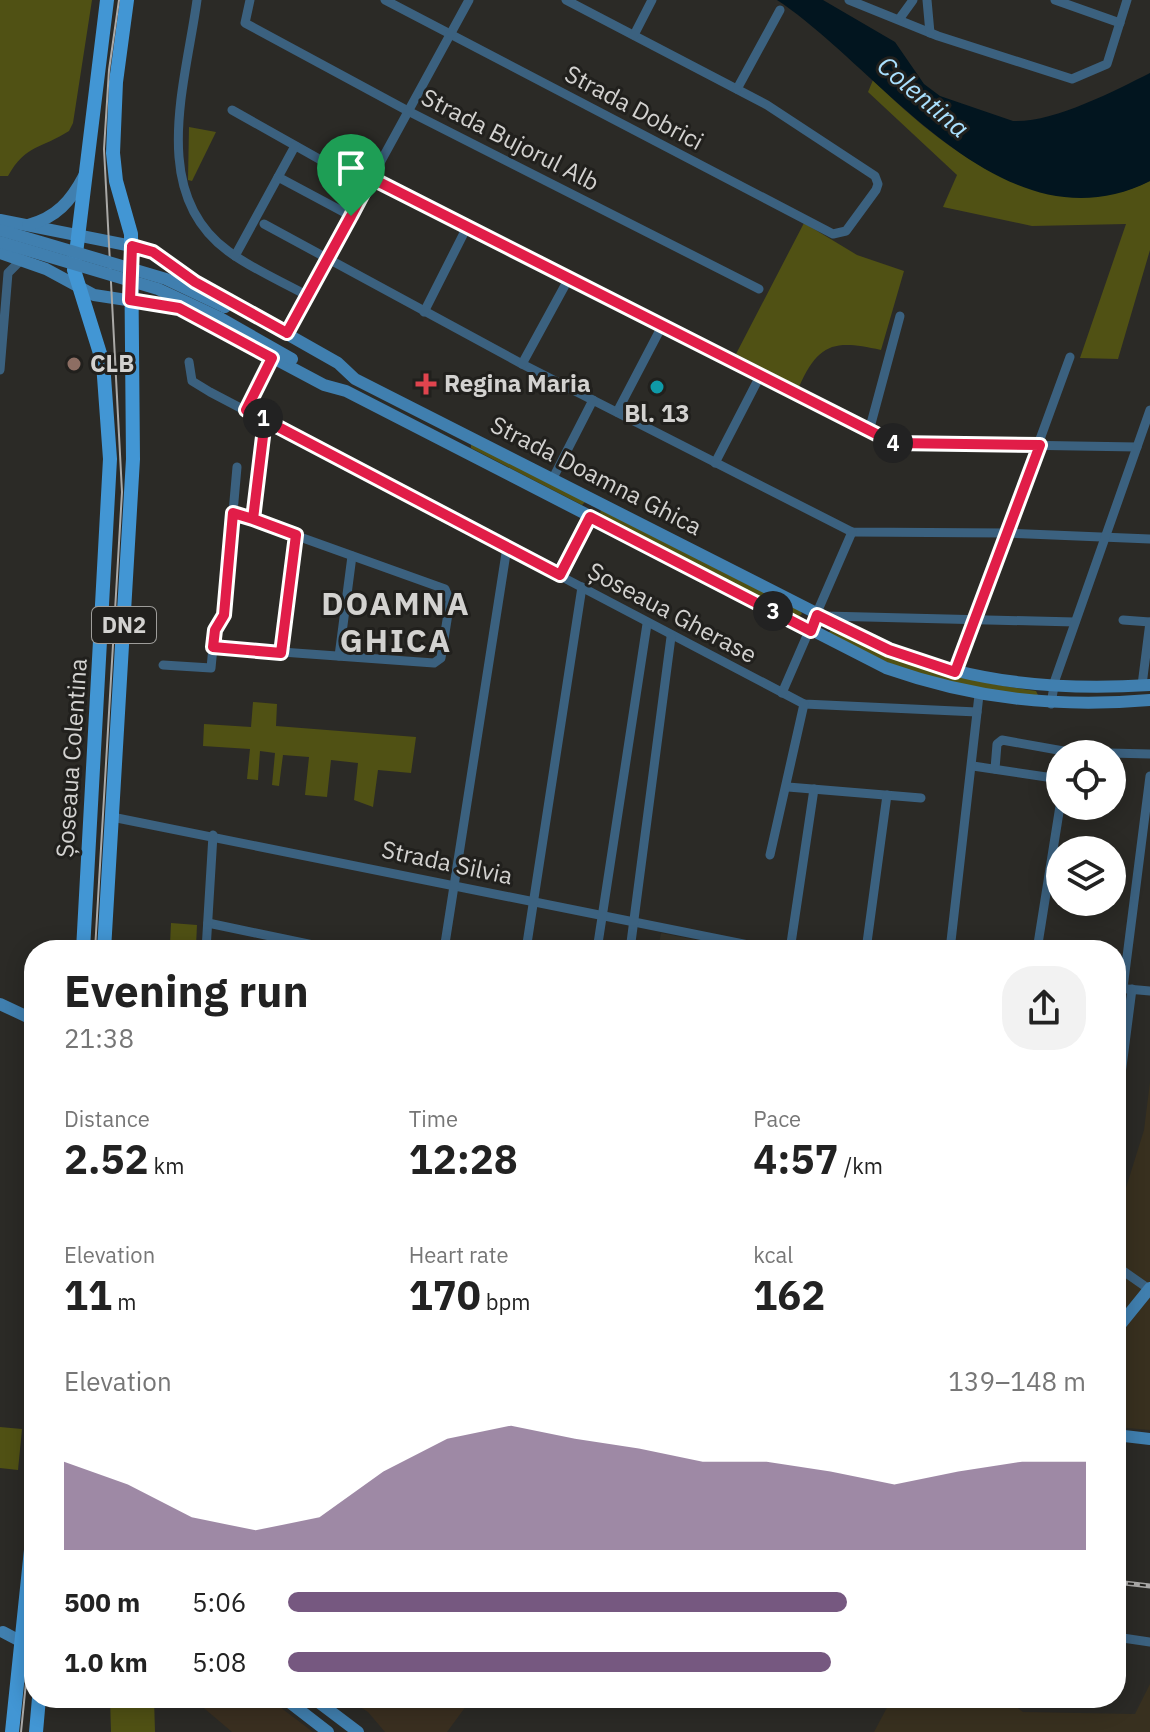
<!DOCTYPE html>
<meta charset="utf-8">
<style>
:root{--surface:#fff;--page:#f2f2f2;--text:#222;--muted:#767676;--accent:#765880}
body{margin:0;font-family:"IBM Plex Sans",sans-serif;background:var(--page);color:var(--text);height:100vh;display:flex;flex-direction:column;font-size:30px;white-space:nowrap}
*{box-sizing:border-box;margin:0}
p{font-size:26px;color:var(--muted)}
.icon{flex:none;width:44px;height:44px;fill:none;stroke:currentColor;stroke-width:2;stroke-linecap:round;stroke-linejoin:round}
.map{position:relative;flex:1;overflow:hidden}
.details{position:absolute;left:24px;top:940px;width:1102px;height:768px;display:flex;flex-direction:column;background:var(--surface);border-radius:32px;box-shadow:0 4px 20px #0003}
.details>*{flex:none}
.controls{position:absolute;left:1046px;top:740px;display:grid;gap:16px}
.controls a{display:grid;place-items:center;width:80px;height:80px;border-radius:50%;background:var(--surface);box-shadow:0 4px 20px #0003;font-size:40px}
.pin{position:absolute;display:grid;place-items:center;width:68px;height:68px;color:#fff;margin:-82px -34px;border-radius:50% 50% 50% 0;rotate:-45deg;box-shadow:0 0 8px #0007}
.pin .icon{rotate:45deg}
.km{position:absolute;width:40px;height:40px;margin:-20px;border-radius:50%;background:#222;color:#fff;font-size:22px;line-height:40px;text-align:center}
.round{display:grid;place-items:center;flex:none;width:84px;height:84px;border-radius:32px;background:var(--page)}
.head{display:flex;align-items:center;justify-content:space-between;height:136px;padding:0 40px}
h1{font-size:44px;font-weight:700;line-height:60px}
.stats{display:grid;grid-template-columns:repeat(3,1fr);gap:12px;height:136px;padding:8px 40px}
.stats div{display:grid;align-content:center}
.stats b{font-size:40px;font-weight:700}
.stats small{font-size:22px;font-weight:400}
.stats p{font-size:22px}
.chart{height:224px;padding:16px 40px}
.chart p{display:flex;justify-content:space-between}
.chart svg{width:100%;height:144px;margin-top:8px;fill:var(--accent);opacity:.7}
ul{padding:0 40px;list-style:none;font-size:26px}
li{display:grid;grid-template-columns:128px 96px 1fr;align-items:center;height:60px}
li i{height:20px;border-radius:10px;background:var(--accent)}
.map>svg:first-child{display:block}
.commercial{fill:#3a2f20}
.industrial{fill:#38301f}
.built{fill:#353229}
.green{fill:#505114}
.water{fill:#02151f}
.lines{fill:none;stroke-linecap:round;stroke-linejoin:round}
.street{stroke:#3b617f;stroke-width:9}
.secondary{stroke:#407faf;stroke-width:12}
.primary{stroke:#4296d4;stroke-width:14}
.tram{stroke:#aaa9a7;stroke-width:2}
.rail-casing{stroke:#aaa9a7;stroke-width:5}
.rail{stroke:#21201d;stroke-width:2;stroke-dasharray:6;stroke-linecap:butt}
.secondary-bridge{stroke:#407faf;stroke-width:12}
.route-casing{stroke:#fff;stroke-width:16}
.route{stroke:#e11d48;stroke-width:10}
.education-dot{fill:#8d6e63;stroke:#21201d;stroke-width:3}
.health-dot{fill:#e0444e;stroke:#21201d;stroke-width:3}
.culture-dot{fill:#0f9aa8;stroke:#21201d;stroke-width:3}
.labels{text-anchor:middle;stroke-width:6;stroke-linejoin:round;paint-order:stroke}
.shield{fill:#21201d;stroke:#9e9d9a;stroke-width:2}
.shield-label{font-size:22px;font-weight:bold;fill:#d3d2d0}
.street-label{font-size:24px;fill:#d3d2d0;stroke:#21201d}
.poi-label{font-size:24px;font-weight:bold;fill:#d3d2d0;stroke:#21201d;text-anchor:start}
.water-label{font-size:26px;font-style:italic;fill:#aae0fe;stroke:#21201d}
.district-label{font-size:32px;font-weight:bold;letter-spacing:2px;fill:#d3d2d0;stroke:#21201d}
</style>
<div class="map">
<svg width="1150" height="1732" viewBox="0 0 1150 1732">
<rect width="100%" height="100%" fill="#2b2a26"/>
<g class="commercial">
<polygon points="192,1698 268,1698 313,1732 232,1732"/>
<polygon points="346,1698 472,1698 447,1732 385,1732 368,1712"/>
</g>
<g class="industrial">
<polygon points="1150,1082 1150,1430 1116,1427 1116,1220 1144,1130"/>
<polygon points="1150,1684 1150,1732 874,1732 892,1698 1005,1698 1023,1712 1135,1714"/>
</g>
<polygon class="built" points="661,933 736,948 736,950 658,950"/>
<g class="green">
<path d="M 0,0 L 92,0 L 73,123 L 69,131 C 41,149 26,144 8,176 L 0,176 Z"/>
<path d="M 873,80 C 944,150 1046,231 1150,181 L 1150,250 L 1118,359 L 1080,358 L 1126,224 L 1032,226 L 943,207 L 957,175 L 868,92 Z"/>
<polygon points="189,127 216,132 192,181 188,180"/>
<path d="M 804,223 L 857,255 L 904,271 L 881,350 C 835,340 819,342 799,387 L 736,354 Z"/>
<polygon points="471,443 586,501 582,505 471,448"/>
<polygon points="601,508 800,610 802,614 796,618 600,515"/>
<path d="M 833,628 C 898,663 963,681 1036,691 L 1039,697 L 975,690 L 899,668 L 828,633 Z"/>
<polygon points="253,702 277,704 276,726 416,737 411,773 378,770 373,807 354,800 358,763 331,760 327,797 305,795 309,757 283,755 279,786 272,785 275,753 260,751 258,780 247,779 250,749 203,746 204,724 251,727"/>
<polygon points="171,923 197,925 196,946 170,945"/>
<polygon points="0,1427 22,1429 18,1470 0,1468"/>
<polygon points="110,1698 154,1698 155,1732 111,1732"/>
</g>
<path class="water" d="M 777,0 L 823,0 L 895,42 L 924,84 L 940,96 L 1013,121 C 1053,123 1114,91 1150,73 L 1150,181 C 1003,255 882,69 777,0 Z"/>
<g class="lines">
<g class="street">
<path d="M 197,0 C 186,82 148,193 228,251 C 252,269 281,281 308,296"/>
<polyline points="250,0 245,23 408,111 759,289"/>
<polyline points="385,0 833,234 846,231 876,190 878,184 875,176 767,105 566,0"/>
<polyline points="849,0 938,36 1072,79 1107,64 1127,0"/>
<polyline points="927,0 930,33"/>
<polyline points="1055,0 1120,23"/>
<polyline points="900,18 913,0"/>
<polyline points="634,35 652,0"/>
<polyline points="737,89 780,10"/>
<polyline points="232,110 367,186"/>
<polyline points="278,177 351,216"/>
<polyline points="371,178 894,443 1137,447"/>
<polyline points="264,224 522,364 852,532 1006,533 1150,539"/>
<polyline points="235,256 295,146"/>
<polyline points="424,312 467,227"/>
<polyline points="287,333 469,0"/>
<polyline points="189,362 192,381 210,392 804,704 977,712"/>
<polyline points="522,364 569,278"/>
<polyline points="0,370 8,273 21,260"/>
<polyline points="246,410 272,358"/>
<polyline points="617,412 662,326"/>
<polyline points="869,431 900,316"/>
<polyline points="715,463 760,376"/>
<polyline points="553,478 593,400"/>
<polyline points="253,519 265,420"/>
<polyline points="560,575 590,517"/>
<polyline points="825,616 1075,622"/>
<polyline points="1123,620 1150,622"/>
<polyline points="213,647 215,630 224,615 237,467"/>
<polyline points="281,653 296,535"/>
<polyline points="339,656 352,556"/>
<polyline points="163,665 211,668 213,647 434,663 441,658 450,601 445,589 233,513"/>
<polyline points="955,672 1070,357"/>
<polyline points="1142,685 1150,622"/>
<polyline points="782,693 852,532"/>
<polyline points="1051,704 1055,680 1150,410"/>
<polyline points="973,766 1060,779"/>
<polyline points="995,769 997,744 1002,740 1069,752 1150,754"/>
<polyline points="788,787 921,798"/>
<polyline points="112,817 773,950"/>
<polyline points="770,855 804,704"/>
<polyline points="208,923 337,950"/>
<polyline points="206,950 213,835"/>
<polyline points="444,950 507,547"/>
<polyline points="526,950 582,587"/>
<polyline points="597,950 647,624"/>
<polyline points="630,950 671,637"/>
<polyline points="790,950 814,789"/>
<polyline points="866,950 887,795"/>
<polyline points="950,950 979,695"/>
<polyline points="1037,950 1060,806"/>
<polyline points="1116,988 1150,991"/>
<polyline points="1123,988 1150,776"/>
<polyline points="1116,1113 1132,989"/>
<polyline points="1116,1266 1149,1289"/>
<polyline points="1116,1637 1150,1642"/>
</g>
<g class="secondary">
<path d="M 0,220 L 147,249 L 209,290 L 338,363 L 355,379 L 889,650 C 976,683 1058,691 1150,685"/>
<path d="M 28,225 C 56,218 71,201 84,176"/>
<path d="M 0,253 L 46,269 L 94,295 L 179,308 L 324,385 L 346,391 L 886,668 C 974,699 1058,708 1150,700"/>
<polyline points="220,318 292,359"/>
<polyline points="0,1004 34,1020"/>
<polyline points="1116,1330 1150,1288"/>
<polyline points="1116,1435 1150,1439"/>
<polyline points="3,1632 22,1642"/>
<polyline points="284,1698 328,1732"/>
<polyline points="313,1698 358,1732"/>
</g>
<g class="primary">
<polyline points="83,950 110,459 103,363 74,270 107,0"/>
<polyline points="104,950 133,459 131,234 116,181 113,153 116,82 127,0"/>
<polyline points="12,1732 34,1521"/>
<polyline points="36,1732 39,1698"/>
</g>
<g class="tram">
<polyline points="95,950 122,492 104,149 109,70 119,0"/>
<polyline points="21,1732 34,1603"/>
</g>
<g class="rail-casing">
<polyline id="rail" points="1116,1582 1150,1586"/>
</g>
<use href="#rail" class="rail"/>
<g class="secondary-bridge">
<polyline points="0,230 166,279 225,307"/>
<polyline points="0,242 158,289 220,318"/>
</g>
</g>
<g class="lines">
<g class="route-casing">
<polyline id="route" points="351,216 287,333 195,282 153,252 132,246 130,300 179,308 272,358 246,410 265,420 253,519 233,513 224,615 215,630 213,647 281,653 296,535 253,519 265,420 560,575 590,517 811,631 817,615 889,650 955,672 1040,445 894,443 371,178 351,216"/>
</g>
<use href="#route" class="route"/>
</g>
<circle class="education-dot" cx="74" cy="364" r="8"/>
<path class="health-dot" d="M422 372h8v8h8v8h-8v8h-8v-8h-8v-8h8z"/>
<circle class="culture-dot" cx="657" cy="387" r="8"/>
<g class="labels">
<rect class="shield" x="92" y="607" width="64" height="36" rx="6"/>
<g class="shield-label">
<text x="124" y="633">DN2</text>
</g>
<g class="street-label">
<text transform="translate(634 108) rotate(28)" y="8">Strada Dobrici</text>
<text transform="translate(510 140) rotate(27)" y="8">Strada Bujorul Alb</text>
<text transform="translate(596 476) rotate(27)" y="8">Strada Doamna Ghica</text>
<text transform="translate(672 613) rotate(28)" y="8">Șoseaua Gherase</text>
<text transform="translate(72 758) rotate(-86)" y="8">Șoseaua Colentina</text>
<text transform="translate(447 863) rotate(12)" y="8">Strada Silvia</text>
</g>
<g class="poi-label">
<text x="90" y="372">CLB</text>
<text x="444" y="392">Regina Maria</text>
<text x="657" y="422" text-anchor="middle">Bl. 13</text>
</g>
<g class="water-label">
<text transform="translate(923 97) rotate(40)" y="9">Colentina</text>
</g>
<g class="district-label">
<text x="396" y="615">DOAMNA<tspan x="396" dy="37">GHICA</tspan></text>
</g>
</g>
</svg>
<div class="controls">
<a><svg class="icon" aria-label="locate" viewBox="0 0 24 24"><circle cx="12" cy="12" r="6"/><path d="M12 2v4M12 18v4M2 12h4M18 12h4"/></svg></a>
<a><svg class="icon" aria-label="layers" viewBox="0 0 24 24"><path d="M12 4l9 5-9 5-9-5zM3 14l9 5 9-5"/></svg></a>
</div>
<div class="pin" style="left:351px;top:216px;background:#1e9e55"><svg class="icon" aria-label="arrive" viewBox="0 0 24 24"><path d="M6 21V4h12l-3 4 3 4H6"/></svg></div>
<b class="km" style="left:263px;top:418px">1</b>
<b class="km" style="left:773px;top:611px">3</b>
<b class="km" style="left:893px;top:443px">4</b>
<section class="details">
<div class="head"><div><h1>Evening run</h1><p>21:38</p></div><a class="round"><svg class="icon" aria-label="share" viewBox="0 0 24 24"><path d="M12 15V3M7 8l5-5 5 5M5 13v7h14v-7"/></svg></a></div>
<div class="stats">
<div><p>Distance</p><b>2.52<small> km</small></b></div>
<div><p>Time</p><b>12:28</b></div>
<div><p>Pace</p><b>4:57<small> /km</small></b></div>
</div>
<div class="stats">
<div><p>Elevation</p><b>11<small> m</small></b></div>
<div><p>Heart rate</p><b>170<small> bpm</small></b></div>
<div><p>kcal</p><b>162</b></div>
</div>
<div class="chart"><p><span>Elevation</span>139–148 m</p>
<svg viewBox="0 0 160 44" preserveAspectRatio="none"><path d="M0 44V17L10 24L20 34L30 38L40 34L50 20L60 10L70 6L80 10L90 13L100 17L110 17L120 20L130 24L140 20L150 17L160 17V44z"/></svg>
</div>
<ul>
<li><b>500 m</b>5:06<i style="width:70%"></i></li>
<li><b>1.0 km</b>5:08<i style="width:68%"></i></li>
</ul>
</section>
</div>
